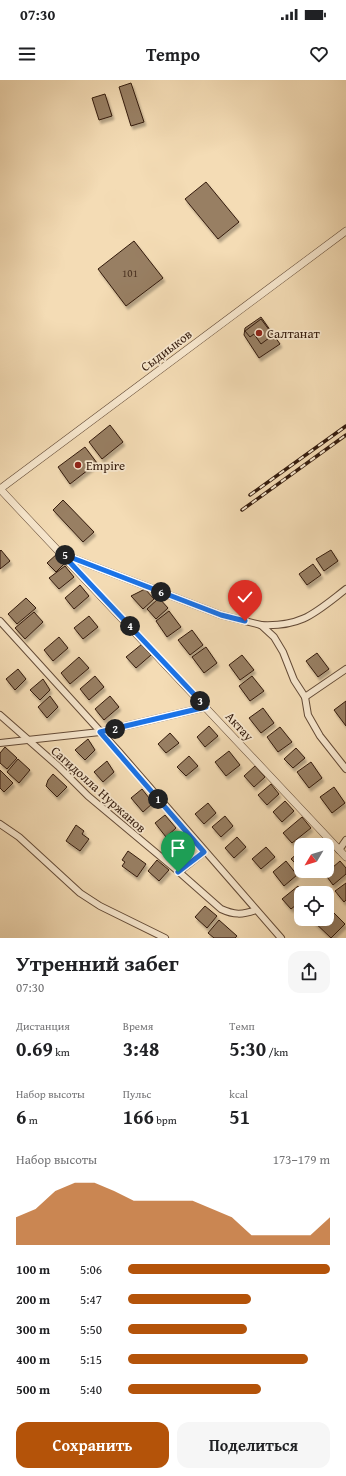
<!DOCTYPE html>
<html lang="ru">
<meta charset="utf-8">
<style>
:root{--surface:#fff;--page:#f6f6f6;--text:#202124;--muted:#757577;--accent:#b45309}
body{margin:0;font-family:"Gentium Book Plus",serif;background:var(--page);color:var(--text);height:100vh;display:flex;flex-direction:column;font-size:15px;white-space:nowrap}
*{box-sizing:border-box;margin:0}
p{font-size:13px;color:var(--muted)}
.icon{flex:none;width:22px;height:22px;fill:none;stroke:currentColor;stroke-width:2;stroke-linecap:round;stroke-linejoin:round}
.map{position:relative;height:858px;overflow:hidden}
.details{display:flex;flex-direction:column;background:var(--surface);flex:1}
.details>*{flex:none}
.needle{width:26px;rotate:232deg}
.fabs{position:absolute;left:294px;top:758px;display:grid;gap:8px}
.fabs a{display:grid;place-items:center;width:40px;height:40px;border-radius:8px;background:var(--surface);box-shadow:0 4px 16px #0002;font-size:20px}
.pin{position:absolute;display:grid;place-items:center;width:34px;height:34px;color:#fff;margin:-41px -17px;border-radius:50% 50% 50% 0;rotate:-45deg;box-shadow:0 0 4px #0007}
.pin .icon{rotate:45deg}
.km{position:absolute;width:20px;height:20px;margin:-10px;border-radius:50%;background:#222;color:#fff;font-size:11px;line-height:20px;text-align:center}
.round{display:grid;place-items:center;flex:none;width:42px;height:42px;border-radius:12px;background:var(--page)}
.head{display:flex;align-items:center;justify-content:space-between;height:68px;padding:0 16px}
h1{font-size:22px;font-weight:700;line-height:30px}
.stats{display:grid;grid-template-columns:repeat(3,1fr);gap:6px;height:68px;padding:4px 16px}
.stats div{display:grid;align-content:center}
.stats b{font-size:20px;font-weight:700}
.stats small{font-size:11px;font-weight:400}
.stats p{font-size:11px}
.chart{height:112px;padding:8px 16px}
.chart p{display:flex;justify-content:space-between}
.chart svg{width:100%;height:72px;margin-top:4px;fill:var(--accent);opacity:.7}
.cta{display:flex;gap:8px;margin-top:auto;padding:8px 16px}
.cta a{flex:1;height:46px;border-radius:12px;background:var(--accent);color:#fff;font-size:16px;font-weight:700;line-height:46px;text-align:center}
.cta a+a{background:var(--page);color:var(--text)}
ul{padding:0 16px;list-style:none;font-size:13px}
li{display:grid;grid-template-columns:64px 48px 1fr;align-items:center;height:30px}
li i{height:10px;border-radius:5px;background:var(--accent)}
.status{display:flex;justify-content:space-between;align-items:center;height:28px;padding:0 20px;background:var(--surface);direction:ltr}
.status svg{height:11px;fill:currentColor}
header{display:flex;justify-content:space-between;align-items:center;height:52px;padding:0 16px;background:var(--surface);font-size:18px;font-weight:700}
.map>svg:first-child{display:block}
.building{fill:#987f64;stroke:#341b0d;filter:url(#shadow)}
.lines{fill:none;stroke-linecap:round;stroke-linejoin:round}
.minor-casing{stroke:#644b37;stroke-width:8}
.tertiary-casing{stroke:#644b37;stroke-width:8}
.minor{stroke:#f8e8cf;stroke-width:6}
.tertiary{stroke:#f8e8cf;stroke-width:7}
.rail-casing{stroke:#341b0d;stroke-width:3.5}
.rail{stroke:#f8e8cf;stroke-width:2;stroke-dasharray:6;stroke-linecap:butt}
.route-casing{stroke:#fff;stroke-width:8}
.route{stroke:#1a73e8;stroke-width:5}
.poi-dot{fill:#8f2418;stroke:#f8e8cf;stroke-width:1.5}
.labels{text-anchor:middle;stroke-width:3.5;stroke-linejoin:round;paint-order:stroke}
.number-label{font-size:11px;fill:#4d3423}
.poi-label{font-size:13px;fill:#341b0d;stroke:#f8e8cf;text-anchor:start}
.street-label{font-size:13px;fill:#341b0d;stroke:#f8e8cf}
</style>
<div class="status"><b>07:30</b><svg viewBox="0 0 49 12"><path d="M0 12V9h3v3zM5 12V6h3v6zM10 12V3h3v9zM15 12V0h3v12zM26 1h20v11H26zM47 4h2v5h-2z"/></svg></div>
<header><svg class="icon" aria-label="menu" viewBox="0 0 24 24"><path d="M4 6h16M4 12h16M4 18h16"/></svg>Tempo<svg class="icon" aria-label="heart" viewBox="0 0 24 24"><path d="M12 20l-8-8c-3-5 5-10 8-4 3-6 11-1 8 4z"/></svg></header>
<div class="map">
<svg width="346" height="858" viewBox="0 0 346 858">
<defs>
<filter id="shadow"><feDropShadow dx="2" dy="3.5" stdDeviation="1" flood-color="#0004"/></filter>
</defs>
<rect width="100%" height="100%" fill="#f4dcb5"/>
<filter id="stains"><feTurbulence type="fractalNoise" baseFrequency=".005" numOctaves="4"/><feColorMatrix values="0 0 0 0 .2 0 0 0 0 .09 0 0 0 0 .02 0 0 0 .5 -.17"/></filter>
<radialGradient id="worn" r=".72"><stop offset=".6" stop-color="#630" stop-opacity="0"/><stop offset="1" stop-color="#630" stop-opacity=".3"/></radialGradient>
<g class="building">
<polygon points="131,3 144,42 131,46 119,7"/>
<polygon points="105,14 112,36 99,40 92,18"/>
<polygon points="206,102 239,142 218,159 185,119"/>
<polygon points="134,161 163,198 126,226 98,189"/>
<polygon points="261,237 280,264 259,278 244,255 245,248"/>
<polygon points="261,239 273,255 261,264 254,254 250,257 245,251"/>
<polygon points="110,345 123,362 102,379 89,362"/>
<polygon points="85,367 97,383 70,404 58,387"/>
<polygon points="63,420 94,452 83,462 53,430"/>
<polygon points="1,470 10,481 0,489 0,471"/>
<polygon points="331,470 338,481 324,491 316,479"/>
<polygon points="58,473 66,482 56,492 47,483"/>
<polygon points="313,484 321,495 307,505 299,494"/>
<polygon points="65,486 74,497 59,509 49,498"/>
<polygon points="80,505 89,516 74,529 65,518"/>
<polygon points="145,509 154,519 143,529 131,516"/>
<polygon points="26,518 36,528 17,544 8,534"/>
<polygon points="159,518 168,528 156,539 147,529"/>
<polygon points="169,531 181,547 167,557 156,541"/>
<polygon points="34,532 43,542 25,559 15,548"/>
<polygon points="89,536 98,547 83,559 74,548"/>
<polygon points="192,550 203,565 190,575 178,560"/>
<polygon points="59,557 68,568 53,581 44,570"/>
<polygon points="142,564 151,575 136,588 126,577"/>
<polygon points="206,567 217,583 204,593 192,577"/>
<polygon points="317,573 329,589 318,597 306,581"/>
<polygon points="242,575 254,590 240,600 229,585"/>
<polygon points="79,577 89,588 70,604 61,593"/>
<polygon points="18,589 26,599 15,610 6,599"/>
<polygon points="95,596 104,607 89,620 80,609"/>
<polygon points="252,596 264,611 250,621 239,606"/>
<polygon points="43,599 50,610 40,620 30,610"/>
<polygon points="50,616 58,627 47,638 38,627"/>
<polygon points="110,616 119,627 104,640 95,629"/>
<polygon points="346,621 346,646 334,630"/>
<polygon points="263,628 274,643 261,653 249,638"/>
<polygon points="209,646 218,656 205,667 197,657"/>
<polygon points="280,647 292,662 278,672 267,657"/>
<polygon points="170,653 179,663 166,673 158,664"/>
<polygon points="88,659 95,670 85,680 75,670"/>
<polygon points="5,667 17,678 7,689 0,683 0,673"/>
<polygon points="296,668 305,678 293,688 284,679"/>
<polygon points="229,671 240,685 226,696 215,682"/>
<polygon points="189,676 198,686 186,696 177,687"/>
<polygon points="18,679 30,690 19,703 7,692"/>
<polygon points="107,681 114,692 103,702 94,692"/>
<polygon points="311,682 322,698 309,708 297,692"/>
<polygon points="255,686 265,697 254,707 244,696"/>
<polygon points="0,690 13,703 4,712 0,708"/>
<polygon points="53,694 67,707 57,717 46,706 48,700"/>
<polygon points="271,704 279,714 267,725 258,715"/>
<polygon points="334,707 345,723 332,733 320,717"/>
<polygon points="142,709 153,723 143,732 131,718"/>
<polygon points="285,721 294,731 282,742 273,732"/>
<polygon points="208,723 216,733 204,744 195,734"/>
<polygon points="165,735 176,748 166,757 155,743"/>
<polygon points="225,736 233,746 221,757 212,747"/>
<polygon points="302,737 311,748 292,763 283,753"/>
<polygon points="76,745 84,751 82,754 89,759 80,771 66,761"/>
<polygon points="237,757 246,767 234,778 225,768"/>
<polygon points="266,767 275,777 261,789 252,779"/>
<polygon points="301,770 301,787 300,788 291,779"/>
<polygon points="128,771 146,784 137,797 122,786 125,782 122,780"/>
<polygon points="157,780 169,790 159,801 148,791"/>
<polygon points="286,781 297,795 284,806 273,792"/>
<polygon points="340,781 346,788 346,794 333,805 325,794"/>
<polygon points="346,803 346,820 344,822 335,811"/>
<polygon points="298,806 304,813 301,813 301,821 291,829 282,819"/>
<polygon points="205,826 217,836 207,848 195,837"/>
<polygon points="327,826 345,844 331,858 311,839 327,839"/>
<polygon points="219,840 237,856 235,858 214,858 208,853"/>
</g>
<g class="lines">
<g class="minor-casing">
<g id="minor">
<polyline points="62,474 221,535 261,545 274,557 283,572 294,600 305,617 308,635 320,656 346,689"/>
<polyline points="0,541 119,672 281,858"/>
<path d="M 261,545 C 302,547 315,533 346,509"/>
<polyline points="305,617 346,589"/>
<polyline points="0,635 58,686 88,716 179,792 204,772"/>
<polyline points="0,663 100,652 206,627"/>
<polyline points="0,744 19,757 80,813 100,826 165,858"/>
<polyline points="339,770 346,760"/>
<path d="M 179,792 L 221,829 C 234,835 242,835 256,830"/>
</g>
</g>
<g class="tertiary-casing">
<polyline id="tertiary" points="346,151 0,409 346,777"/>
</g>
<use href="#minor" class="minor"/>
<use href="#tertiary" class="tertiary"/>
<g class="rail-casing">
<g id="rail">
<polyline points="250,415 346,346"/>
<polyline points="242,430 346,355"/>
</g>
</g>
<use href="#rail" class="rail"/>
</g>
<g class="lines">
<g class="route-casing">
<polyline id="route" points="178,792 204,772 100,652 206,627 62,474 221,535 245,541"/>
</g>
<use href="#route" class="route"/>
</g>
<g class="poi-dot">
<circle cx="259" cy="253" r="4"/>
<circle cx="78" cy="385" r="4"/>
</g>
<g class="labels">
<g class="number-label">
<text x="130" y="197">101</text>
</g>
<g class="poi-label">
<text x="267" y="258">Салтанат</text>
<text x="86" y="390">Empire</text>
</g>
<g class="street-label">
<text transform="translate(166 270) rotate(-37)" y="5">Сыдиыков</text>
<text transform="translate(240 646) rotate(47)" y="5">Актау</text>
<text transform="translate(99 709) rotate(42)" y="5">Сагидолла Нуржанов</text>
</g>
</g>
<rect width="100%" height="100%" filter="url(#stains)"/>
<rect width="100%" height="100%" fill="url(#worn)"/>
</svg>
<div class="fabs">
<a><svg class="needle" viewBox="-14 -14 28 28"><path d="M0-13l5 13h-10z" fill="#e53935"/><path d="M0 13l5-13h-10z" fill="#757577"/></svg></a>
<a><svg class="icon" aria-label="locate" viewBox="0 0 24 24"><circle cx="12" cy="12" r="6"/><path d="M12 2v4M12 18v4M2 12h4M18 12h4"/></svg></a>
</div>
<div class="pin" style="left:178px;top:792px;background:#1e9e55"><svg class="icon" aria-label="arrive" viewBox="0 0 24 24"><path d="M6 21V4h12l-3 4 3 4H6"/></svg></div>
<div class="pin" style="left:245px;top:541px;background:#d93025"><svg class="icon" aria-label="check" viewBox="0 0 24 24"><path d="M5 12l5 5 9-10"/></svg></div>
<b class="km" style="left:158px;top:719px">1</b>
<b class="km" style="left:115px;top:649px">2</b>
<b class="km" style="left:200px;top:621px">3</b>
<b class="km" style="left:130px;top:546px">4</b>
<b class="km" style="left:65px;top:475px">5</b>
<b class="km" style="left:161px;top:512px">6</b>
</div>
<section class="details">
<div class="head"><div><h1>Утренний забег</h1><p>07:30</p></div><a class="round"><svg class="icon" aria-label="share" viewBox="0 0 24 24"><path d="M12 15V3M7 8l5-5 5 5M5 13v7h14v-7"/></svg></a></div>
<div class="stats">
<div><p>Дистанция</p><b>0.69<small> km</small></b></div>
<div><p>Время</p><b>3:48</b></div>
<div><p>Темп</p><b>5:30<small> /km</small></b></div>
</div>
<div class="stats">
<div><p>Набор высоты</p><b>6<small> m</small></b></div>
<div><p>Пульс</p><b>166<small> bpm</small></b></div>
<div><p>kcal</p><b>51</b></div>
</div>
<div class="chart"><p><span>Набор высоты</span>173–179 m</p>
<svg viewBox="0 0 160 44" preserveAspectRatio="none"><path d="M0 44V27L10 22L20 11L30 6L40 6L50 11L60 17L70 17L80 17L90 17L100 22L110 27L120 38L130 38L140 38L150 38L160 27V44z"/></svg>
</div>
<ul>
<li><b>100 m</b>5:06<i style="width:100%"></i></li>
<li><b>200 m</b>5:47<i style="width:61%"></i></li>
<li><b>300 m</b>5:50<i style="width:59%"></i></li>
<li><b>400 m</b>5:15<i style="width:89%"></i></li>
<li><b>500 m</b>5:40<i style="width:66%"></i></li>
</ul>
<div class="cta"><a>Сохранить</a><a>Поделиться</a></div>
</section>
